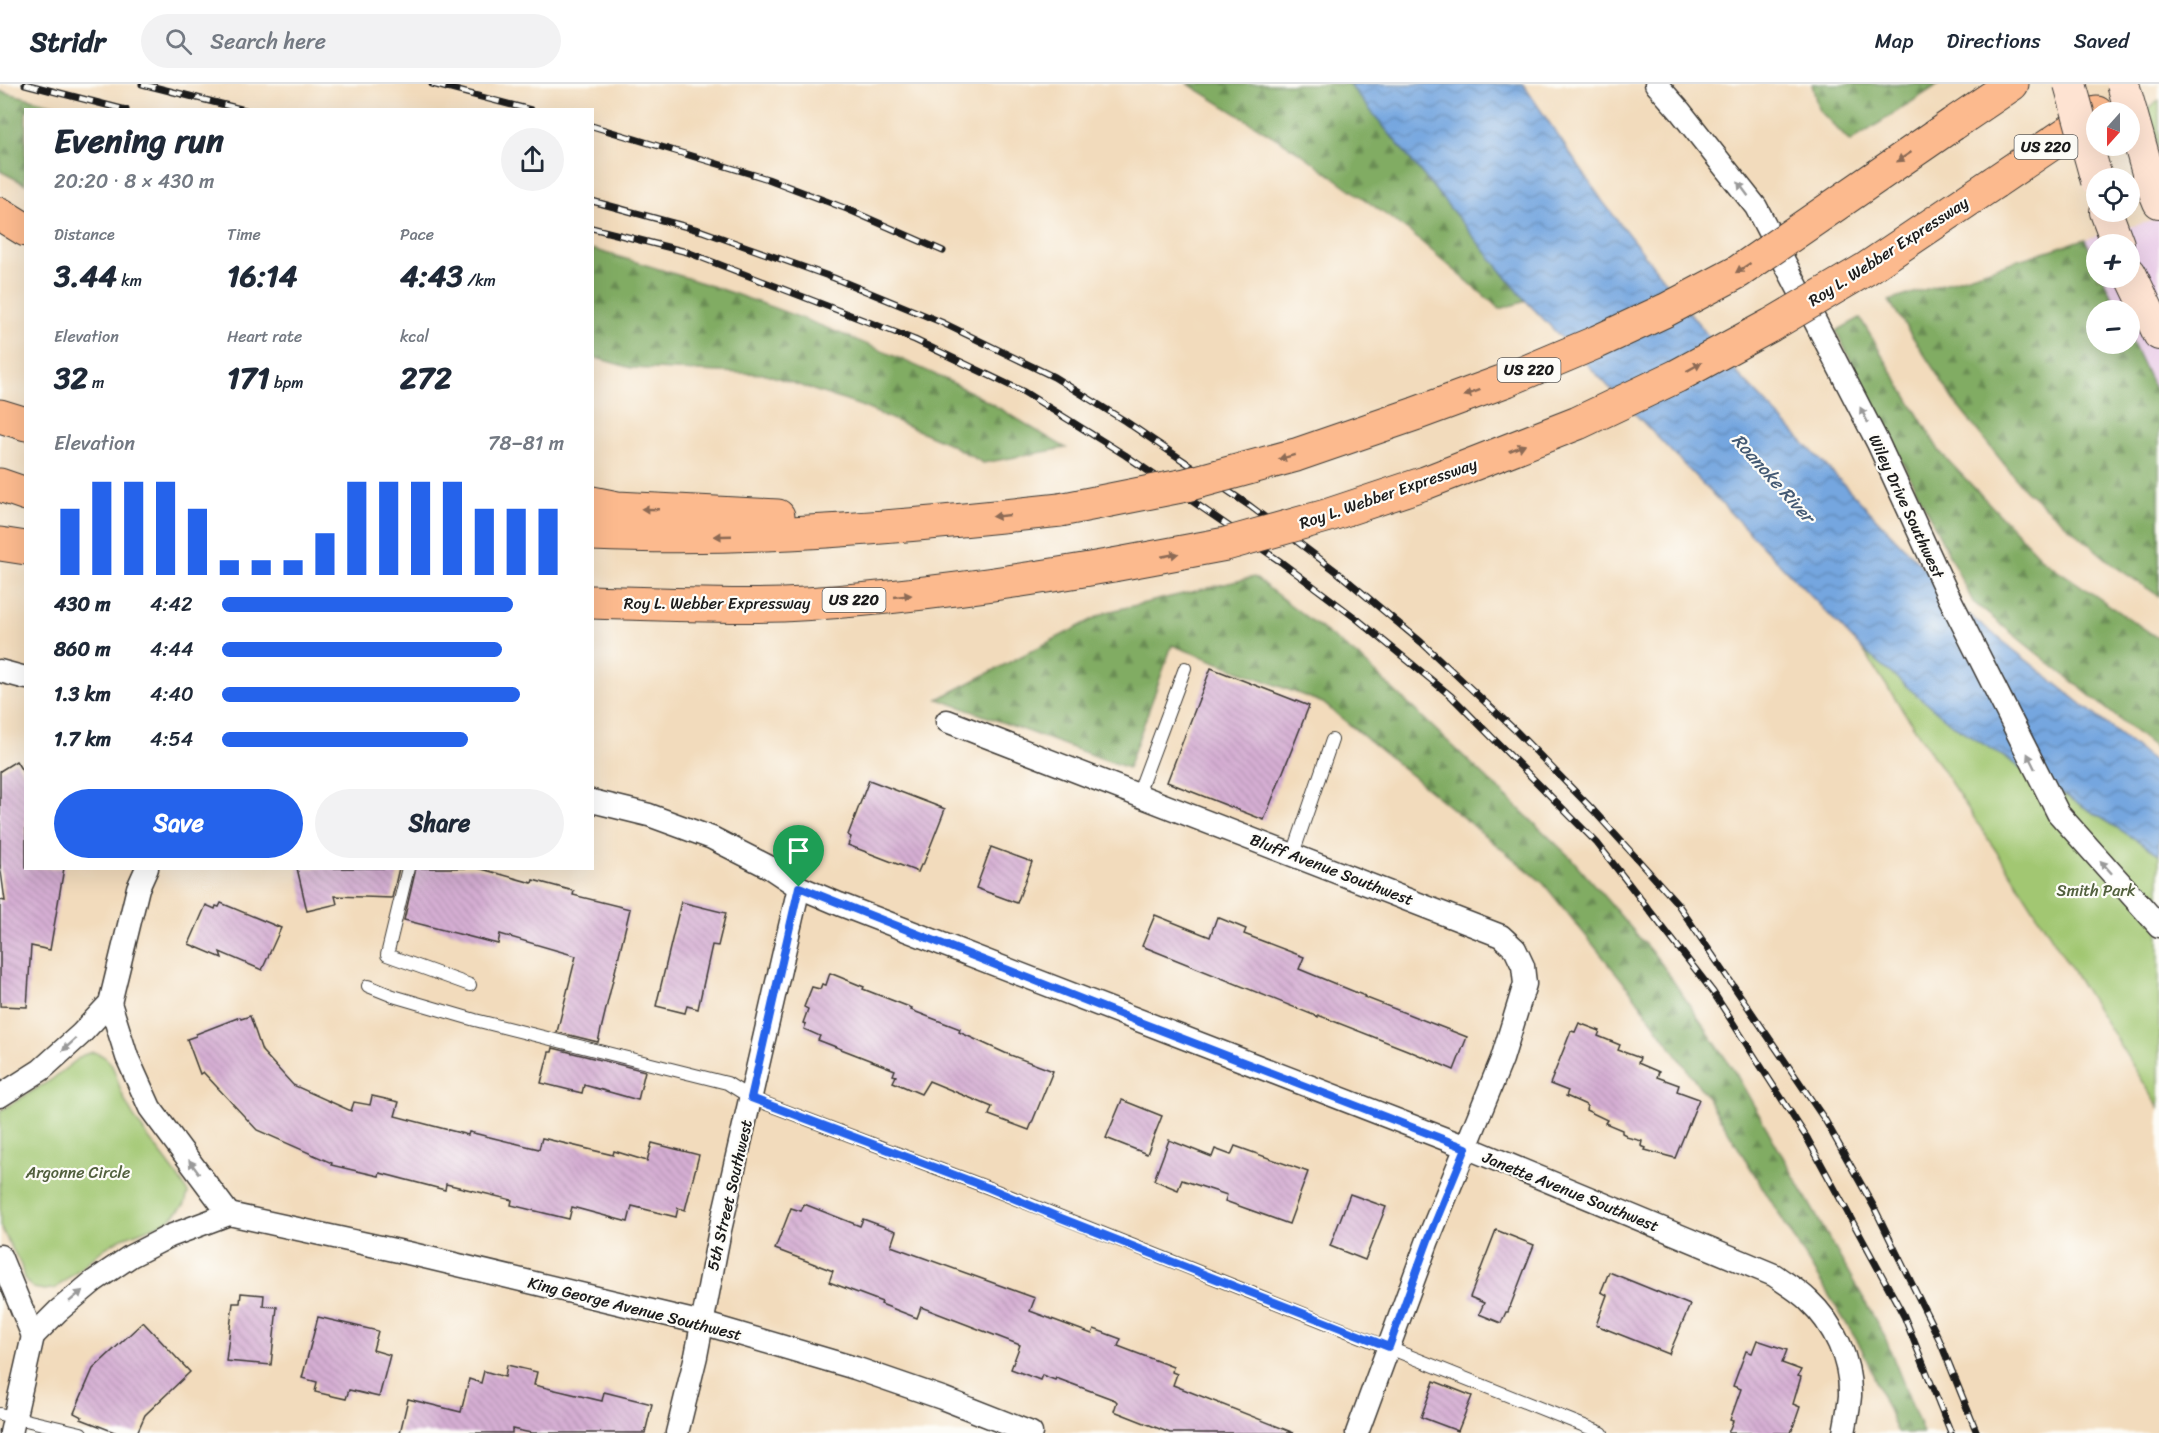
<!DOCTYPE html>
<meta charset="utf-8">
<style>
:root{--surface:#fff;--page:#f2f2f3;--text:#1f2937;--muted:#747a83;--line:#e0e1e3;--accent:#2563eb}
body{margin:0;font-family:Sriracha,sans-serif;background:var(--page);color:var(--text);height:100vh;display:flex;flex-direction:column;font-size:22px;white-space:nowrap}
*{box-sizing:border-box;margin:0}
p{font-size:20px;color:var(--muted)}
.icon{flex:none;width:33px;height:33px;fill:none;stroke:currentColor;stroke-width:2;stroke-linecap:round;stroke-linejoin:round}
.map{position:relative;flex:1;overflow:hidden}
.side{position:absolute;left:24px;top:24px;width:570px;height:762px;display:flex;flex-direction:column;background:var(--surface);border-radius:0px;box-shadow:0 6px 24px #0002}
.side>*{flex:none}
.needle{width:39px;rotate:201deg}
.fabs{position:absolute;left:2086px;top:18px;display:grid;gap:12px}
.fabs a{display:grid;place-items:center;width:54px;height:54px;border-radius:50%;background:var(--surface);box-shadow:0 6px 24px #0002;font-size:30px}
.pin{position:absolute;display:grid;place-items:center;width:51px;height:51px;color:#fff;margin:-62px -26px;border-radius:50% 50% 50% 0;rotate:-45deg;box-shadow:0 0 6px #0007}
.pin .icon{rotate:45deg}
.round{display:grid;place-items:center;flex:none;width:63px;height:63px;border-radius:32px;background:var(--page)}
.overview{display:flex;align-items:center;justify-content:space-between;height:102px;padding:0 30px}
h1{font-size:33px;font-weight:800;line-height:45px}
.stats{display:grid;grid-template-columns:repeat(3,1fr);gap:9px;height:102px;padding:6px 30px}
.stats div{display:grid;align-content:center}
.stats b{font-size:30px;font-weight:800}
.stats small{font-size:16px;font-weight:400}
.stats p{font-size:16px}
.chart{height:168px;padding:12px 30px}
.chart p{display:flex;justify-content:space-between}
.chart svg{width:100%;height:108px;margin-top:6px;stroke:var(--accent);stroke-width:6}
.action{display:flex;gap:12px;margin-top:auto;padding:12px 30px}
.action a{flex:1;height:69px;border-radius:36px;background:var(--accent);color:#fff;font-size:24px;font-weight:800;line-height:69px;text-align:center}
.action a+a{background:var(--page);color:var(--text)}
ul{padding:0 30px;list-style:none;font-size:20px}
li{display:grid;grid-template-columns:96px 72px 1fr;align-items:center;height:45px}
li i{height:15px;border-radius:8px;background:var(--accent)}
header{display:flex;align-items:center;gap:36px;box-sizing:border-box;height:84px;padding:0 30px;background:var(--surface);border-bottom:2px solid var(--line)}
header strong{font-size:28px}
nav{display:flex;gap:33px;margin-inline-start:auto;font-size:21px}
.search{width:420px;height:54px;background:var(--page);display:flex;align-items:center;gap:15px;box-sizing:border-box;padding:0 21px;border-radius:33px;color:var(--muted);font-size:22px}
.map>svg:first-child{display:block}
.built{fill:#ecd1ea}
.forest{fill:url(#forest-firs);stroke:#4e6440;stroke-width:1.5}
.park{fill:#a2c772;stroke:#5f7247;stroke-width:1.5}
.water{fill:url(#water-waves);stroke:#48617e;stroke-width:1.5}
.building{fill:url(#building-back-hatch)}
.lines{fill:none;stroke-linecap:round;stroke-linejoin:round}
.service-casing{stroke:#3c3934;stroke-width:14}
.minor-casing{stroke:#3c3934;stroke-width:25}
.secondary-casing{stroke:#3c3934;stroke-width:34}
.motorway-casing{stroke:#3c3934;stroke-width:35}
.service{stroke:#fff;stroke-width:12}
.minor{stroke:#fff;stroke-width:22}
.secondary{stroke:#fee3d2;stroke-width:32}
.motorway{stroke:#fcba8e;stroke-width:33}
.rail-casing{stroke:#1c1c1c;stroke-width:7}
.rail{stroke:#fdfcf7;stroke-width:4.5;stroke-dasharray:14;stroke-linecap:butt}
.secondary-bridge-casing{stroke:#3c3934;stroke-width:34;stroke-linecap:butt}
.motorway-bridge-casing{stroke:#3c3934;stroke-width:35;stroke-linecap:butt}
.secondary-bridge{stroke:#fee3d2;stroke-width:32}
.motorway-bridge{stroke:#fcba8e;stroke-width:33}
.oneway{fill:#8c6b55}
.oneway2{fill:#999}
.route-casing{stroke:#fff;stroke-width:12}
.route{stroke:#2563eb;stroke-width:8}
.labels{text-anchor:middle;stroke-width:4.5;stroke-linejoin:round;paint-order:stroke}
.shield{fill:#fdfcf7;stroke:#605f5e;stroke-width:1.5}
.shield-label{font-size:15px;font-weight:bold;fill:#1c1c1c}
.street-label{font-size:16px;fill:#1c1c1c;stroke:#fdfcf7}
.park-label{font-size:16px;fill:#52603e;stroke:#fdfcf7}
.water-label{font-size:18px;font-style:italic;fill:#445a74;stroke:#fdfcf7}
</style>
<header>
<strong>Stridr</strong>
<div class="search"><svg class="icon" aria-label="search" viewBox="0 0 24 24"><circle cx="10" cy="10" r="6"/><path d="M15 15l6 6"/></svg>Search here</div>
<nav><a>Map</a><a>Directions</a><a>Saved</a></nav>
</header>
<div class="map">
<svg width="2159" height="1349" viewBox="0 0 2159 1349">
<defs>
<pattern id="forest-firs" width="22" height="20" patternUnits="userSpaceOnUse" patternTransform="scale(1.5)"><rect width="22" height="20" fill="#81ac64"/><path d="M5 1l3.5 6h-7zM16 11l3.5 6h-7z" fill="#698b52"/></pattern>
<pattern id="water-waves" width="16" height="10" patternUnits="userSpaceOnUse" patternTransform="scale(1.5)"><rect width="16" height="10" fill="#74a6df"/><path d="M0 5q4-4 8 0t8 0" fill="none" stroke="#5e86b4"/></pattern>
<pattern id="building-back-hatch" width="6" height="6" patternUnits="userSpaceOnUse" patternTransform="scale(1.5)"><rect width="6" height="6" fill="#d5aed3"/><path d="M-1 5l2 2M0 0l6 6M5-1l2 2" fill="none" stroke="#b695b5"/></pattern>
</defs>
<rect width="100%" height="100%" fill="#fdfcf7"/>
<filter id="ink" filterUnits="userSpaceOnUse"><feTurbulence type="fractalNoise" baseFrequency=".0167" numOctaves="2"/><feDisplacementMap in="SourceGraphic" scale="12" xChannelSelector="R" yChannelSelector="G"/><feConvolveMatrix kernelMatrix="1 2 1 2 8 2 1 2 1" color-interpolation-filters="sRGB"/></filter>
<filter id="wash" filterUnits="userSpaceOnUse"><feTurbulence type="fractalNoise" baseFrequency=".008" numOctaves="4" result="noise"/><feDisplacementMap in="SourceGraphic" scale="24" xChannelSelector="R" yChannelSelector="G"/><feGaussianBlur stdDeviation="1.35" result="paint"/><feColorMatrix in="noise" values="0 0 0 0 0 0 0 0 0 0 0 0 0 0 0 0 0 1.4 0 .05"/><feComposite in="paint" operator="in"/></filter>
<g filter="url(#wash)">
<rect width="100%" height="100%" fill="#f2dbbc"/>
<polygon class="built" points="2159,135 2159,315 2130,253 2130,226 2118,226 2103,194 2130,194 2130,160 2097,160 2097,181 2085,155"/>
<g class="forest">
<polygon points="1188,0 1349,0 1526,217 1500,225 1411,149 1302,70"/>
<polygon points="1812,0 1939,0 1850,58 1818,25"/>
<polygon points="0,7 70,25 26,26 25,100 0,87"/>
<polygon points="2085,155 2097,181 2097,194 2103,194 2118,226 2097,226 2097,260 2130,260 2130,253 2159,315 2159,512 2116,483 2025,406 1960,325 1889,217"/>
<path d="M 592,165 C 715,200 836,243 951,298 C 990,317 1028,342 1066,364 L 983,379 L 948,359 L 861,322 L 766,290 L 631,284 L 593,273 Z"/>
<polygon points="1860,234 1940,368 2043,476 2159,555 2159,667 1973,518 1836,247"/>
<polygon points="1254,493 1361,575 1571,774 1661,879 1736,990 1885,1253 1923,1349 1898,1349 1862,1265 1707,1013 1630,906 1543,799 1323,619 1172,561 1128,684 938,615 1107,528"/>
</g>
<g class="park">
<polygon points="2159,17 2159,68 2147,24"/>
<polygon points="1863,566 1953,641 2159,770 2159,1023 2014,794"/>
<path d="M 93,968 C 114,973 114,988 121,1007 C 135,1045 169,1074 188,1109 L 185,1120 L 168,1137 L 120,1155 L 105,1164 L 56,1204 L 45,1206 L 33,1204 L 24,1195 L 21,1181 L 0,1142 L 0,1027 L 51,996 L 83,971 Z"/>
</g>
<polygon class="water" points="1349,0 1523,0 1603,118 1738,290 1965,527 2159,682 2159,770 1953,641 1863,566 1526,217"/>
<g id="blocks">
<g class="building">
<polygon points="1211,584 1309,622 1264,736 1167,698"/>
<polygon points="16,677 26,693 26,784 64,784 50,866 31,862 27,923 0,922 0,816 5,817 0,780 0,687"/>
<polygon points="869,696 945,725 923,781 921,781 918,788 848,761 851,753 848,751"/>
<polygon points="991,763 1032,778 1017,819 976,804"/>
<polygon points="297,784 399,784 392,814 335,812 337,820 307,827"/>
<polygon points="416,784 478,784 532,799 533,796 574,807 573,811 630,825 598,958 557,948 576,872 500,850 498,860 404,836"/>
<polygon points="681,818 726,829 718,862 712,861 698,925 687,922 685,929 656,922"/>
<polygon points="221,819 281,844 262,886 220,868 222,874 189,860 206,821 215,825 216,822 219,823"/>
<polygon points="1155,831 1210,853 1217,833 1246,845 1244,850 1304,873 1299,885 1365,912 1364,913 1467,953 1454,986 1407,966 1318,931 1318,933 1142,862"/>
<polygon points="830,889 864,903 863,905 912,924 911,926 960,945 959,948 1005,969 1053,987 1029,1046 989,1031 992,1023 929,997 921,1010 893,998 896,992 893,991 895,986 818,956 820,952 804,945 806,940 803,939 808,925 804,923 812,903 820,905 822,900 826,901"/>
<polygon points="250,932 262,967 293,1001 351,1027 354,1018 370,1021 372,1012 399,1018 395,1032 468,1051 469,1048 539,1065 542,1054 613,1071 614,1067 647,1077 652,1059 699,1071 685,1126 678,1124 676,1133 632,1122 628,1138 572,1123 569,1135 511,1121 512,1116 446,1100 445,1106 380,1089 379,1092 331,1081 332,1079 257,1046 203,988 200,990 187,955 196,952 196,950 240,933 241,935"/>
<polygon points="1579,939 1600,947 1598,952 1620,961 1618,966 1640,974 1638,979 1659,988 1657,993 1679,1001 1677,1007 1699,1015 1675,1074 1645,1066 1646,1064 1641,1062 1642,1057 1626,1053 1626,1051 1622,1049 1622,1046 1605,1039 1607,1036 1586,1026 1587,1022 1584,1020 1566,1012 1568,1007 1550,1000 1571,947 1575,948"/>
<polygon points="553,964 645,987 638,1016 584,1001 582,1009 541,999 549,968 552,968"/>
<polygon points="1122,1016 1162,1032 1147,1070 1106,1054"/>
<polygon points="1169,1056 1212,1073 1215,1065 1231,1071 1235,1062 1308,1088 1289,1140 1225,1117 1227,1111 1182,1096 1178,1106 1154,1096"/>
<polygon points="1350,1110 1386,1123 1365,1176 1330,1162"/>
<polygon points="804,1120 860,1142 863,1135 896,1147 891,1162 1035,1214 1030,1227 1092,1250 1094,1245 1121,1255 1118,1262 1173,1283 1172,1288 1177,1290 1173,1301 1294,1349 1170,1349 1114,1327 1117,1318 1115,1316 1056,1294 1055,1296 1042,1291 1040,1296 1011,1285 1020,1261 921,1223 917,1234 881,1220 882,1218 829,1198 833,1187 775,1165 791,1124 801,1127"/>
<polygon points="1496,1146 1534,1161 1508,1228 1506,1228 1501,1239 1479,1230 1484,1219 1470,1213"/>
<polygon points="1609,1188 1690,1221 1669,1270 1596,1241 1607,1211 1601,1208"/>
<polygon points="241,1209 264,1211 263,1222 277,1223 271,1281 226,1277 233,1219 240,1219"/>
<polygon points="318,1233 378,1247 373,1266 390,1271 379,1313 349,1306 346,1315 315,1308 317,1298 302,1294"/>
<polygon points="143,1238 190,1288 145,1331 137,1349 117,1349 81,1335 82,1333 74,1329 93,1285"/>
<polygon points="1757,1256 1787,1266 1782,1279 1801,1286 1798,1292 1801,1293 1793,1320 1800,1323 1791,1349 1728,1349 1733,1337 1730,1336 1741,1305 1733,1302 1746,1267 1752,1269"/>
<polygon points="507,1281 537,1288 534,1301 602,1317 604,1308 652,1320 645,1349 531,1349 512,1345 512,1349 400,1349 408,1315 461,1328 469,1295 481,1299 484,1287 505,1293"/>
<polygon points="1434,1297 1472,1312 1458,1347 1421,1333"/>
</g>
</g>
</g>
<g filter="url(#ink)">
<use href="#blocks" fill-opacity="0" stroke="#3c3934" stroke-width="1.5"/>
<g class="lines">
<g class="service-casing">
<g id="service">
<polyline points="1138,710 1185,584"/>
<polyline points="1293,770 1332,656"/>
<polyline points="408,784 387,871 470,901"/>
<polyline points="368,902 393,912 475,936 727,999 751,1014 989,1104 1602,1349"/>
<polyline points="0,1330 81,1349"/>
</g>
</g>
<g class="minor-casing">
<g id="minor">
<polyline points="1656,0 1680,27 1756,123 1878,359 1947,509 2058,729 2159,842"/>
<polyline points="0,587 26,594"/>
<polyline points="947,637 1501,852 1515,865 1523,882 1525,900 1502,975 1428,1156 1357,1349"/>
<path d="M 592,717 L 649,731 L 712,754 L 769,783 L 799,803 L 839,820 L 1466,1063 L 1774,1191 C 1785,1199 1798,1206 1808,1216 C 1834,1240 1851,1276 1850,1312 C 1849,1324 1846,1337 1844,1349"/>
<polyline points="110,919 127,973 150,1024 229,1130"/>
<polyline points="0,1012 41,986 81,950 110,919 138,804 147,784"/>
<polyline points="0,1172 33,1252"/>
<polyline points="33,1252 58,1227 94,1197 131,1172 170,1152 229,1130 408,1169 702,1239 855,1284 942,1314 1031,1349"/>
<polyline points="11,1349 33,1252"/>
<polyline points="677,1349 696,1272 720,1146 799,803"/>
</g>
</g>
<g class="secondary-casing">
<g id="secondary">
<polyline points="2150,96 2159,118"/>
<polyline points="2106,128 2118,160"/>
<polyline points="2130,189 2159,250"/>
</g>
</g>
<g class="motorway-casing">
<g id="motorway">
<polyline points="1953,40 2012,0"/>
<polyline points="1995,98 2097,29"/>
<polyline points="0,130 26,146"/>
<polyline points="0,332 26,340"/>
<polyline points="0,401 26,410"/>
<polyline points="592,419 617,424 778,432"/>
<path d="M 592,450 C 749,457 904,443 1060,426"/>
<polyline points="0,460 26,464"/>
<path d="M 592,518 C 656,520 720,523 783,521 C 894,516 1004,500 1113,481"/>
</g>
</g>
<use href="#service" class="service"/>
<use href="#minor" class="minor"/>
<use href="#secondary" class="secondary"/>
<use href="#motorway" class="motorway"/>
<g class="rail-casing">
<g id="rail">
<polyline points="25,0 126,26"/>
<polyline points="142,0 245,26"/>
<polyline points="432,0 531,26"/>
<polyline points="592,42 768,95 847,125 943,167"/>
<polyline points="592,117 702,147 834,194 941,238 1054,293 1125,337 1250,422 1336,487 1421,558 1516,647 1593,726 1677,819 1825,1036 1874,1123 1939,1255 1977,1349"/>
<polyline points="592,144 687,168 915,256 1024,308 1125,371 1281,478 1357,535 1451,612 1597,759 1713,908 1807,1054 1904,1232 1951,1349"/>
</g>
</g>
<use href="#rail" class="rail"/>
<g class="secondary-bridge-casing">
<g id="secondary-bridge">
<polyline points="2070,0 2097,97"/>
<polyline points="2123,0 2150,96"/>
</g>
</g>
<g class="motorway-bridge-casing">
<g id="motorway-bridge">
<polyline points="1060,426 1186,401 1296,371 1415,330 1507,296 1597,258 1666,226 1738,188 1953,40"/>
<polyline points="1113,481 1226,460 1326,432 1425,399 1578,339 1677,292 1771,241 1866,185 1995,98"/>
</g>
</g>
<use href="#secondary-bridge" class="secondary-bridge"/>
<use href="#motorway-bridge" class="motorway-bridge"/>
</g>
<defs><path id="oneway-solid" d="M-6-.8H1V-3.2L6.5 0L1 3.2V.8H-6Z" transform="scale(1.5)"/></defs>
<g class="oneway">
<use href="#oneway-solid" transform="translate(1904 73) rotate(146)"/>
<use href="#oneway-solid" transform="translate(1743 184) rotate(147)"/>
<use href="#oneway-solid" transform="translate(1694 283) rotate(-29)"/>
<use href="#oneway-solid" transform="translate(1472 309) rotate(160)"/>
<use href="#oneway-solid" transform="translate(1517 364) rotate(-22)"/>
<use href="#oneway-solid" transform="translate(1287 373) rotate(165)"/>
<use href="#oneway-solid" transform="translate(650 425) rotate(-178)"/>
<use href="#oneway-solid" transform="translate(1001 432) rotate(174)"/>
<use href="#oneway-solid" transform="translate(723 452) rotate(178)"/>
<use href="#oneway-solid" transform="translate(1170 471) rotate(-11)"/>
<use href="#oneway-solid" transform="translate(903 512) rotate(-6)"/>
</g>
<g class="oneway2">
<use href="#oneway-solid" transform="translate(1743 105) rotate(-127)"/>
<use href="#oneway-solid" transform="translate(1864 331) rotate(-117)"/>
<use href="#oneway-solid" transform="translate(2031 677) rotate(-116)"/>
<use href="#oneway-solid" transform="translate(2106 783) rotate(-132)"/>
<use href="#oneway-solid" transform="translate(69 961) rotate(138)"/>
<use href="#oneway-solid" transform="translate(194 1083) rotate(-126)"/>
<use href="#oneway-solid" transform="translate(76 1212) rotate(-40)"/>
</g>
</g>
<g class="lines" filter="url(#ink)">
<g class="route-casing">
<polygon id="route" points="799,803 1142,939 1466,1064 1428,1156 1389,1263 1056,1132 989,1104 751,1014"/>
</g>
<use href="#route" class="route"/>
</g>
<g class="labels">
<g class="shield">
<rect x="2014.5" y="51" width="63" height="24" rx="4.5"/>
<rect x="1497.5" y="274" width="63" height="24" rx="4.5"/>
<rect x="822.5" y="504" width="63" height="24" rx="4.5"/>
</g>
<g class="shield-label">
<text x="2046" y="68">US 220</text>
<text x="1529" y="291">US 220</text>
<text x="854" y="521">US 220</text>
</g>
<g class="street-label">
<text transform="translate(1888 167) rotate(-33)" y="6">Roy L. Webber Expressway</text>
<text transform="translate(1388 409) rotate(-19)" y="6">Roy L. Webber Expressway</text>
<text transform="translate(1907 422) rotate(65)" y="6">Wiley Drive Southwest</text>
<text x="717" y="525">Roy L. Webber Expressway</text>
<text transform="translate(1332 785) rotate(21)" y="6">Bluff Avenue Southwest</text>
<text transform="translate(1571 1107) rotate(22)" y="6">Janette Avenue Southwest</text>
<text transform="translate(729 1111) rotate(-77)" y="6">5th Street Southwest</text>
<text transform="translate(635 1224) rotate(14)" y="6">King George Avenue Southwest</text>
</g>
<g class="park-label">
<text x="2096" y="812">Smith Park</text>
<text x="78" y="1094">Argonne Circle</text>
</g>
<g class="water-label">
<text transform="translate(1773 394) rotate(48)" y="6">Roanoke River</text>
</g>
</g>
</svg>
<div class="fabs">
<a><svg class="needle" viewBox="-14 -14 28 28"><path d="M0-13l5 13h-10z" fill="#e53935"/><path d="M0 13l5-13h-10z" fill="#747a83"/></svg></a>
<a><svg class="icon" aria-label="locate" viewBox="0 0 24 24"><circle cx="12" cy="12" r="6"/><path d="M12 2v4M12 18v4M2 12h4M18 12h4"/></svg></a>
<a>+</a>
<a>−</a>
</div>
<div class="pin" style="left:799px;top:803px;background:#1e9e55"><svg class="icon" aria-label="arrive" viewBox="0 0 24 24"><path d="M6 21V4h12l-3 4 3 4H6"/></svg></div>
<section class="side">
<div class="overview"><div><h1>Evening run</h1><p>20:20 · 8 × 430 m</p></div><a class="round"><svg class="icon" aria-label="share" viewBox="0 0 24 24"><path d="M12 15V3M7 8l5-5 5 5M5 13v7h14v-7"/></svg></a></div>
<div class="stats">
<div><p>Distance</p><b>3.44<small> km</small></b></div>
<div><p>Time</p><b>16:14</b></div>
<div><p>Pace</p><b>4:43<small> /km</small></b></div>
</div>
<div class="stats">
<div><p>Elevation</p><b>32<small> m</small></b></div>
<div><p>Heart rate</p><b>171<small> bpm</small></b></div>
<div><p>kcal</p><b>272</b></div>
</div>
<div class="chart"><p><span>Elevation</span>78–81 m</p>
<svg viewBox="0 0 160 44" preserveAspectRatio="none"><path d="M5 44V17M15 44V6M25 44V6M35 44V6M45 44V17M55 44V38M65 44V38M75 44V38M85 44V27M95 44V6M105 44V6M115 44V6M125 44V6M135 44V17M145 44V17M155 44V17"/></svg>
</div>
<ul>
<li><b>430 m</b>4:42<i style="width:85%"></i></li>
<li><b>860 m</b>4:44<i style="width:82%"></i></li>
<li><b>1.3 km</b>4:40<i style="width:87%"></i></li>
<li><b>1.7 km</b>4:54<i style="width:72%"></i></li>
</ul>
<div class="action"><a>Save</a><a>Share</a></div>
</section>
</div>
